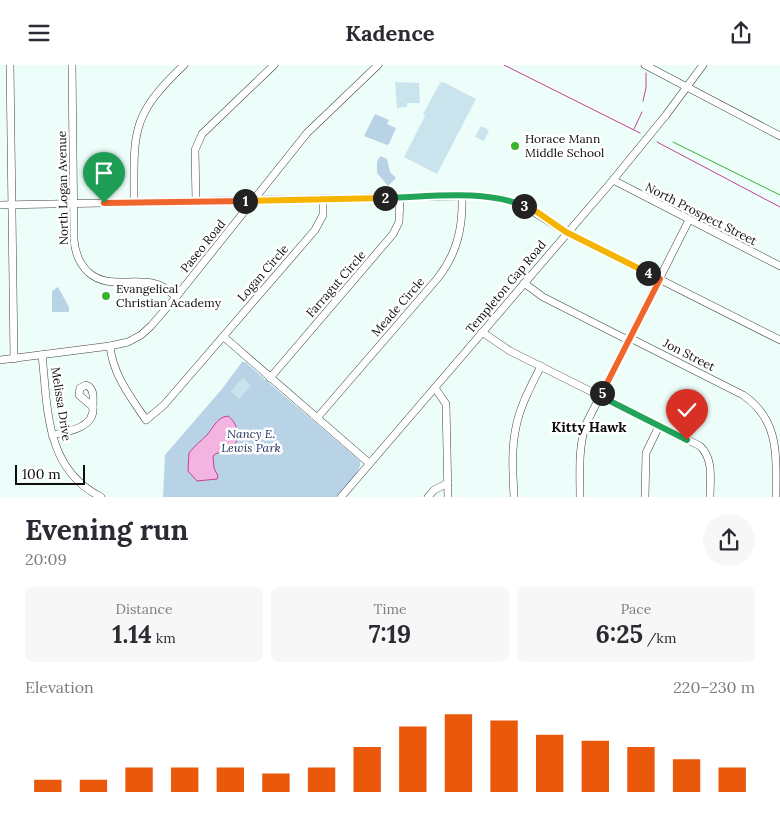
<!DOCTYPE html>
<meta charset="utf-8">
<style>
:root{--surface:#fff;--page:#f7f7f7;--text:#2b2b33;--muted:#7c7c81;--accent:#ea580c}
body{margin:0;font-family:Lora,serif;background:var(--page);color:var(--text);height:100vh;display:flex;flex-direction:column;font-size:19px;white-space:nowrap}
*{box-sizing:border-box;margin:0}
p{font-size:16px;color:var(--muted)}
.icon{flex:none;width:28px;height:28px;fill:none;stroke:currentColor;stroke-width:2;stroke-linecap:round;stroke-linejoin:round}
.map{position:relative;height:432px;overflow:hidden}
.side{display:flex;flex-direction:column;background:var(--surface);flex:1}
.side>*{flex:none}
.scale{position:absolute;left:15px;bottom:12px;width:70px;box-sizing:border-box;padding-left:5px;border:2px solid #0d0d0d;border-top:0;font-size:14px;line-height:18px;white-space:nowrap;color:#0d0d0d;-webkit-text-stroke:4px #fff;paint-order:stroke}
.pin{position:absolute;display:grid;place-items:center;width:42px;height:42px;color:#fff;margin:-51px -21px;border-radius:50% 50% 50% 0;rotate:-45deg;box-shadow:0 0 5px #0007}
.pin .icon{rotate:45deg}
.km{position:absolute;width:25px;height:25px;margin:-12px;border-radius:50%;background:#222;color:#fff;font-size:14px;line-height:25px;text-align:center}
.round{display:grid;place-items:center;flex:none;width:52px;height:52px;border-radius:26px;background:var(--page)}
.head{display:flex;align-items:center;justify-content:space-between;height:85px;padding:0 25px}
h1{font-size:28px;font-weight:700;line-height:38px}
.figures{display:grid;grid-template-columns:repeat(3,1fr);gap:8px;height:85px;padding:5px 25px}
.figures div{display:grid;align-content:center;border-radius:8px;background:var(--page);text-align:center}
.figures b{font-size:25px;font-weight:700}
.figures small{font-size:14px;font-weight:400}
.figures p{font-size:14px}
.chart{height:140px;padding:10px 25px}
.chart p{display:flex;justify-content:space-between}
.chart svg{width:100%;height:90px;margin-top:5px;stroke:var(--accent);stroke-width:6}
header{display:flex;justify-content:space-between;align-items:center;height:65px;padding:0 25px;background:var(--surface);font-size:22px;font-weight:700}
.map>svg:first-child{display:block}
.green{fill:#b9d3e6}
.pitch{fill:#cae4ee}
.water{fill:#f2b5df;stroke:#c54097}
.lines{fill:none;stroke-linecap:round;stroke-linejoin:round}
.stream{stroke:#c54097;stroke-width:1}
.minor-casing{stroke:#404040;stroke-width:8}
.minor{stroke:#fff;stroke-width:7}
.rail{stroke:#3ab42d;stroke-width:1}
.split-1-casing{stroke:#fff;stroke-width:10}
.split-2-casing{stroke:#fff;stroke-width:10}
.split-3-casing{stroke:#fff;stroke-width:10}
.split-4-casing{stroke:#fff;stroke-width:10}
.split-5-casing{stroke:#fff;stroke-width:10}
.split-6-casing{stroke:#fff;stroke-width:10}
.split-1{stroke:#f0652b;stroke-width:6}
.split-2{stroke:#f5b400;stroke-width:6}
.split-3{stroke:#22a559;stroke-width:6}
.split-4{stroke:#f5b400;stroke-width:6}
.split-5{stroke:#f0652b;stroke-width:6}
.split-6{stroke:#22a559;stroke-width:6}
.poi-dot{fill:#3ab42d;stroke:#fff;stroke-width:2}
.labels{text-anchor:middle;stroke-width:5;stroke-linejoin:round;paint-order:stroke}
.poi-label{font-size:12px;fill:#0d0d0d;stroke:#fff;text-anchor:start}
.street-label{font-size:12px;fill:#0d0d0d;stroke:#fff}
.park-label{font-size:12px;font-style:italic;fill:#213160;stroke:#fff}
.neighbourhood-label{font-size:14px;font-weight:bold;fill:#0d0d0d;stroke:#fff}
</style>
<header><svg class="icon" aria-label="menu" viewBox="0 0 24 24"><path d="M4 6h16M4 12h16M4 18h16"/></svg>Kadence<svg class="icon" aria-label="share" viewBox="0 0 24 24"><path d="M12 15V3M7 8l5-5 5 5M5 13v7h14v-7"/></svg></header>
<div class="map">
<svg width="780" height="432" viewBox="0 0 780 432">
<rect width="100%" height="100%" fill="#edfefa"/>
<g class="green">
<polygon points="375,49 389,55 387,59 396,63 389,79 387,80 364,71"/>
<polygon points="380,91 387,94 390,107 396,113 388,121 377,108 377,97"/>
<polygon points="58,222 69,242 69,247 52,247 52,226"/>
<path d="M 242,297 L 245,297 L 360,396 C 363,406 343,424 336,432 L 163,432 L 165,390 L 222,324 Z"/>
</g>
<g class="pitch">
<polygon points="395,17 419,18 420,38 407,38 407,42 397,43"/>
<polygon points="443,17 476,34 437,109 404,92 425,51 423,49 440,18"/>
<polygon points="481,61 489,65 484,76 475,72"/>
<polygon points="243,313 251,321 239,334 231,326"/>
</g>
<path class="water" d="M 228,351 C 238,358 242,375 231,383 C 225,387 218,386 213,391 L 214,403 L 218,411 L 217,414 L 197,416 L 188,406 L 189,388 C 194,381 201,376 207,370 C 214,362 217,352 228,351 Z"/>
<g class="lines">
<g class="stream">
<polyline points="504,0 640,68"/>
<polyline points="643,36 646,23 646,8"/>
<polyline points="634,64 642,47"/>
<polyline points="657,77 780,142"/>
</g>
<g class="minor-casing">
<g id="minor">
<polyline points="10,0 14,294"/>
<path d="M 72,0 L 74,175 C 75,188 79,198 88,207 C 108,225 133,212 156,219 C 164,221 170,227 176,232"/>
<polyline points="645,0 780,71"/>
<polyline points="613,115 780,201"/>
<polyline points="196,136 195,85 202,69 274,0"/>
<path d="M 134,138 C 134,67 130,51 184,0"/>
<polyline points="0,140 462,131 481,131 504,134 529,144 566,167 780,275"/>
<path d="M 524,218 L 543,232 L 624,273 L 634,275 L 743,330 C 780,355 776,391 776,432"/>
<path d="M 482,267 L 510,286 L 700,381 C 714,394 710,415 710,432"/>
<polyline points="224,272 369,398"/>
<path d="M 110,281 C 113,310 130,331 146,355 L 164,340 L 315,165 L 323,150 L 323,134"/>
<path d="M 42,290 C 48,344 45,404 101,432"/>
<polyline points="0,295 110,281 128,277 141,270 151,261 176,232 307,68 378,0"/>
<polyline points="270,313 393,169 399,157 400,132"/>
<path d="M 86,320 C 95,323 93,334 93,342 L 79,330 L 80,323 Z"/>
<polyline points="435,323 446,339 448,432"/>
<path d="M 317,353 L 437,214 C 457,189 463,163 462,131"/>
<path d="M 52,370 C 67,367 95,363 93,342"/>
<polyline points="341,432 613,115 666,50 703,0"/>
<polyline points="428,432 434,425 448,418"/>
<path d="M 514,432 C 513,409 511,385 516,362 C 520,341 531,321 541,301"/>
<path d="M 580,432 C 580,407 578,383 586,359 L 689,155"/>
<polyline points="645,432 646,388 659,361"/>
</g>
</g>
<use href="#minor" class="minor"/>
<polyline class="rail" points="673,77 780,130"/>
</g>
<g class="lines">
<g class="split-1-casing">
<polyline id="split-1" points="104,138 245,136"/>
</g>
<g class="split-2-casing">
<polyline id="split-2" points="245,136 385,133"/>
</g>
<g class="split-3-casing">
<path id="split-3" d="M 385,133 C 429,132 484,124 524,141"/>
</g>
<g class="split-4-casing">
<polyline id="split-4" points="524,141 537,147 566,167 648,208"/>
</g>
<g class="split-5-casing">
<polyline id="split-5" points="602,328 660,214 648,208"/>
</g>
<g class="split-6-casing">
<polyline id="split-6" points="602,328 600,331 687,375"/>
</g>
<use href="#split-1" class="split-1"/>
<use href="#split-2" class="split-2"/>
<use href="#split-3" class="split-3"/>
<use href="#split-4" class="split-4"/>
<use href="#split-5" class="split-5"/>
<use href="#split-6" class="split-6"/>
</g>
<g class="poi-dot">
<circle cx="515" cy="81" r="5"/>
<circle cx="106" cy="231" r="5"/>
</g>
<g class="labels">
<g class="poi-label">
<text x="525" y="78">Horace Mann<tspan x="525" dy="14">Middle School</tspan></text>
<text x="116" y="228">Evangelical<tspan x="116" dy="14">Christian Academy</tspan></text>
</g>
<g class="street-label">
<text transform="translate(63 123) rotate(-91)" y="4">North Logan Avenue</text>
<text transform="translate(701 149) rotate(27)" y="4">North Prospect Street</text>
<text transform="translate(203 181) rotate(-51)" y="4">Paseo Road</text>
<text transform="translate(263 208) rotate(-49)" y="4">Logan Circle</text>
<text transform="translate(336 219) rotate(-49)" y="4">Farragut Circle</text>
<text transform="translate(506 222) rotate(-50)" y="4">Templeton Gap Road</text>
<text transform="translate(398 242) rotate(-49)" y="4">Meade Circle</text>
<text transform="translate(689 290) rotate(27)" y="4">Jon Street</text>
<text transform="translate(61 339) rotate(81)" y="4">Melissa Drive</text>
</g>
<g class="park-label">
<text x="251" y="373">Nancy E.<tspan x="251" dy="14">Lewis Park</tspan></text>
</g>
<g class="neighbourhood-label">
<text x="589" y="367">Kitty Hawk</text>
</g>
</g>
</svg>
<div class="scale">100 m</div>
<div class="pin" style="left:104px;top:138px;background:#1e9e55"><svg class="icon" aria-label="arrive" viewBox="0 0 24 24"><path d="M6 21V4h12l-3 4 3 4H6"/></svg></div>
<div class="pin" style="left:687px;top:375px;background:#d93025"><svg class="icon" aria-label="check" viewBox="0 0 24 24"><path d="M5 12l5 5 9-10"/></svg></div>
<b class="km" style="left:245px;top:136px">1</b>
<b class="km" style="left:385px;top:133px">2</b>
<b class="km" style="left:524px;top:141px">3</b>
<b class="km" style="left:648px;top:208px">4</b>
<b class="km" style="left:602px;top:328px">5</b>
</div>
<section class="side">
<div class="head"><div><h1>Evening run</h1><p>20:09</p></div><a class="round"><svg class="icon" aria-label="share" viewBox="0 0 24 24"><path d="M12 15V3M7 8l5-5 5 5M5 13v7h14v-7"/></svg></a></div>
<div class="figures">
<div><p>Distance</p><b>1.14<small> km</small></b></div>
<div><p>Time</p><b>7:19</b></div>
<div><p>Pace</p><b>6:25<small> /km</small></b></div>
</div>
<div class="chart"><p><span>Elevation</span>220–230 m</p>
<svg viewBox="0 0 160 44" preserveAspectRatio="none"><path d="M5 44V38M15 44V38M25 44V32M35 44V32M45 44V32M55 44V35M65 44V32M75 44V22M85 44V12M95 44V6M105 44V9M115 44V16M125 44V19M135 44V22M145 44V28M155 44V32"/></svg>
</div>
</section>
